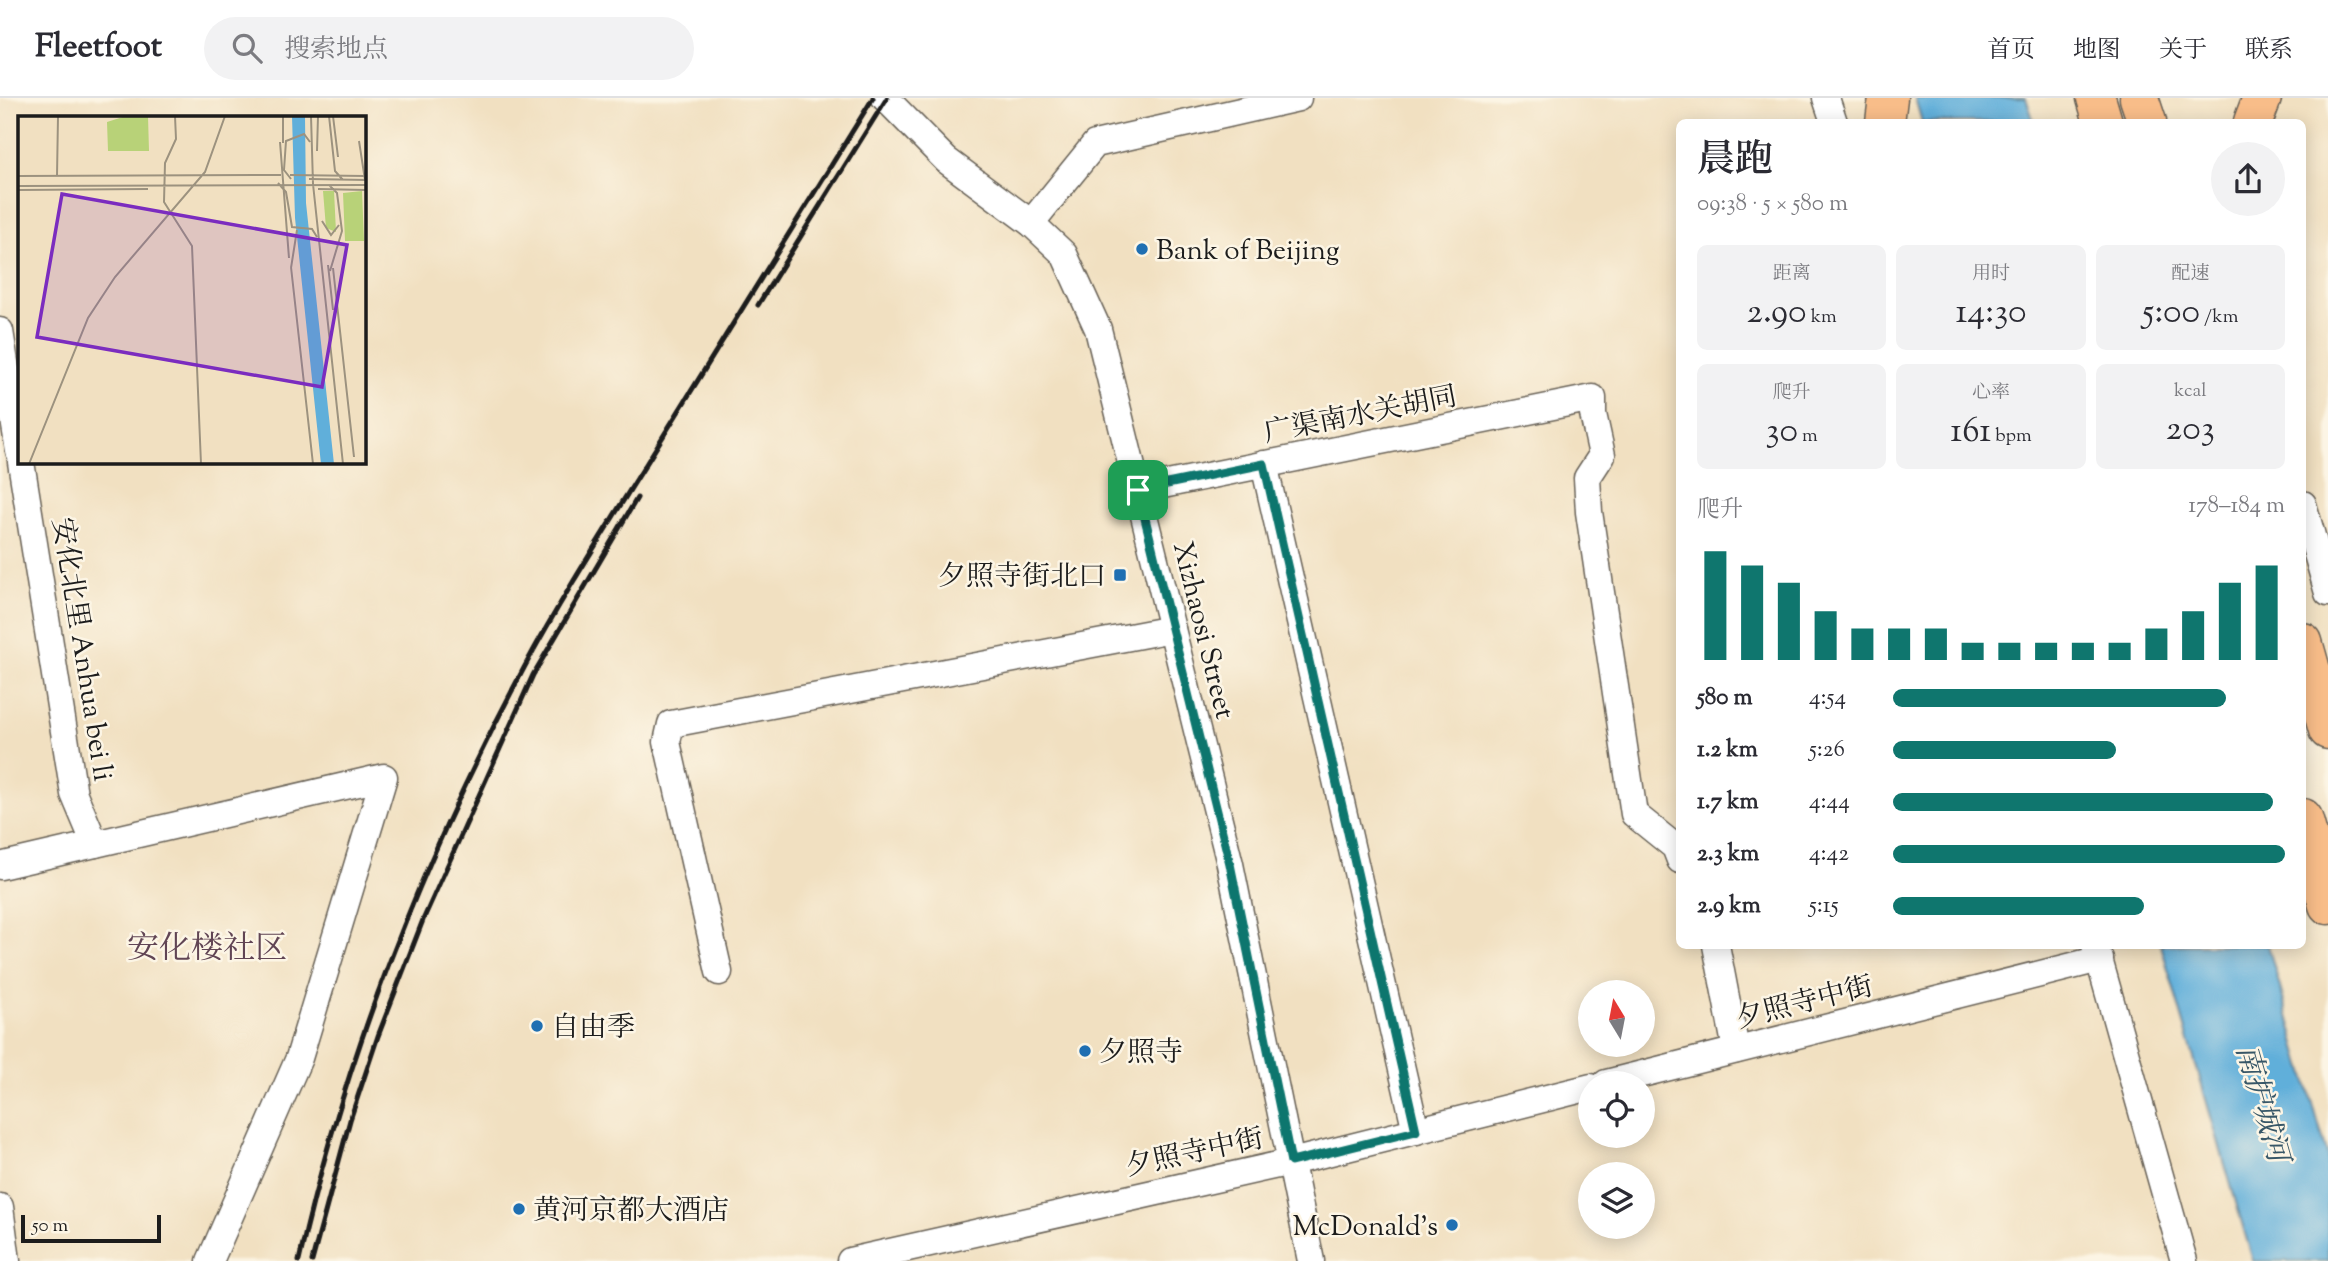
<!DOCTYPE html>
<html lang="zh">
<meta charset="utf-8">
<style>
:root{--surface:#fff;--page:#f2f2f3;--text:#2b2b33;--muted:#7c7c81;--line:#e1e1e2;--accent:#0f766e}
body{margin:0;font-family:"Sorts Mill Goudy","Noto Serif SC",serif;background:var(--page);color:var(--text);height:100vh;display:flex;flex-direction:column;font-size:26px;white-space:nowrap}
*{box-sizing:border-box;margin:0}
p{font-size:23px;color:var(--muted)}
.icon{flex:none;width:38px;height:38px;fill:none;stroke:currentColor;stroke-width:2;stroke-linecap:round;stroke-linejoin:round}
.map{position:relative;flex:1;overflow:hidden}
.drawer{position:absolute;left:1676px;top:21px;width:630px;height:830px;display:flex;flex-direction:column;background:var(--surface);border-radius:10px;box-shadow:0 4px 18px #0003}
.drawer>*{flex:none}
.needle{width:46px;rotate:350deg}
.tools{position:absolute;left:1578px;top:882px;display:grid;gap:14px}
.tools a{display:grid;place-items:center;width:77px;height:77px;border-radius:50%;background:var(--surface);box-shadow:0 4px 18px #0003;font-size:35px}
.scale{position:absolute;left:21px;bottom:18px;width:140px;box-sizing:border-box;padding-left:7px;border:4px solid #1c1c1c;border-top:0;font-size:19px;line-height:24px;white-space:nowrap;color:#1c1c1c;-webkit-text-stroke:5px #fcf5e5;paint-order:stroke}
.pin{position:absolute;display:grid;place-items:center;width:60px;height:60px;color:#fff;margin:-30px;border-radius:14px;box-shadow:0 4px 10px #0006}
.round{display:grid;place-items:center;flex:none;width:74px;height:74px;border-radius:37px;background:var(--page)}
.headline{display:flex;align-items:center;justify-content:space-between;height:119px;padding:0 21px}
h1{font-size:38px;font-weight:600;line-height:52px}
.stats{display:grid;grid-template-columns:repeat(3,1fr);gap:10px;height:119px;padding:7px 21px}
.stats div{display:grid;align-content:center;border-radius:10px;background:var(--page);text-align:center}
.stats b{font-size:35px;font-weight:600}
.stats small{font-size:19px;font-weight:400}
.stats p{font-size:19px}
.chart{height:196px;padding:14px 21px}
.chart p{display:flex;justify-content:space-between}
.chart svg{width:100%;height:126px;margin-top:7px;stroke:var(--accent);stroke-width:6}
ul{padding:0 21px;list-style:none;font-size:23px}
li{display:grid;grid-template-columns:112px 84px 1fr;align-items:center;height:52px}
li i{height:18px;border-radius:9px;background:var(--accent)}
header{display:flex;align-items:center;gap:42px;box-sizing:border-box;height:98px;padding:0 35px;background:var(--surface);border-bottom:2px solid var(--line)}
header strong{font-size:33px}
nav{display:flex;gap:38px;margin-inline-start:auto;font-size:24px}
.search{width:490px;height:63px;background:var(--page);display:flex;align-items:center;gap:18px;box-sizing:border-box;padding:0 24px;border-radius:38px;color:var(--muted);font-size:26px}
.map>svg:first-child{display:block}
.water{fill:#60afda;stroke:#3e667b;stroke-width:2}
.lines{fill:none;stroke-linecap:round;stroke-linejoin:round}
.minor-casing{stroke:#676156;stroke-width:29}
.highway-casing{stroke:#676156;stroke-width:41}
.minor{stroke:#fff;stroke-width:26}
.highway{stroke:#f8bd89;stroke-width:38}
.rail{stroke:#1c1c1c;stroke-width:5}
.route-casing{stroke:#fff;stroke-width:14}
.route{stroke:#0f766e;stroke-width:9}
.poi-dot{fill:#1f6fb2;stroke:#fcf5e5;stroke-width:2.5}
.labels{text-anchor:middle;stroke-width:5;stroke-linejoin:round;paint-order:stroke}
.poi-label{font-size:28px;fill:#1c1c1c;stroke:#fcf5e5;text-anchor:start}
.street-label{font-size:28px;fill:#1c1c1c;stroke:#fcf5e5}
.water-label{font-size:30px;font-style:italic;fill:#375768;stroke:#fcf5e5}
.quarter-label{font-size:32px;fill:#614554;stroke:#fcf5e5}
.inset-road{fill:none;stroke:#9c927f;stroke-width:2}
.view{fill:#7b2cbf;fill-opacity:0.15;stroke:#7b2cbf;stroke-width:3.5}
.inset-edge{fill:none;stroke:#1c1c1c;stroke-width:3.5}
</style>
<header>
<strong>Fleetfoot</strong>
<div class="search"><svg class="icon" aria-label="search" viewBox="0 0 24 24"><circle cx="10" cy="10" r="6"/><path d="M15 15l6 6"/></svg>搜索地点</div>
<nav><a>首页</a><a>地图</a><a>关于</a><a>联系</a></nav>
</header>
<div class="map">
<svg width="2328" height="1163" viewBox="0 0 2328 1163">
<rect width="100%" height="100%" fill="#fcf5e5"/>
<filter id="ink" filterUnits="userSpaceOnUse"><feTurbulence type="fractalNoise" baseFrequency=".0143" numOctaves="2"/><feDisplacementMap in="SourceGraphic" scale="14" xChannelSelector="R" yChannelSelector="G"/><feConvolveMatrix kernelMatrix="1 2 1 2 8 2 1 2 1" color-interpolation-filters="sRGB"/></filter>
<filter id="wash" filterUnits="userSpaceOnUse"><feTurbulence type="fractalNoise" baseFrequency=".00686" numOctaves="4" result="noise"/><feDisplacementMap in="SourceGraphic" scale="28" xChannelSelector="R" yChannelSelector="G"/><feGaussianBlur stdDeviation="1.57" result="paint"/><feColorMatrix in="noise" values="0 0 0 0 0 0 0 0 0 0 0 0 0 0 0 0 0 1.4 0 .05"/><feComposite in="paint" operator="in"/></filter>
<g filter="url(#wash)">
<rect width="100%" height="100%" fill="#f1e0c1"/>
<g class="water">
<polygon points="1915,0 2026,0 2034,24 1922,24"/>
<polygon points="2161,847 2268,847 2328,1059 2328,1163 2253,1163"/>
</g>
</g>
<g filter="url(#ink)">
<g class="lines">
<g class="minor-casing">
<g id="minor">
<polyline points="885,0 946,62 1031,125 1064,156 1098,231 1230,766 1311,1163"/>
<polyline points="1826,0 1834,24"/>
<polyline points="1031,125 1095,46 1298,0"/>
<polyline points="0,233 19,353"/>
<polyline points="21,364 74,696 95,746"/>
<polyline points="1264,366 1416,1033"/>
<polyline points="1138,392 1593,300 1593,316 1602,357 1587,380 1589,414 1634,716 1675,749 1680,762"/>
<polyline points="2303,406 2328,495"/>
<polyline points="0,768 384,679 299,960 210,1163"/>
<polyline points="1716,847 1736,952"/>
<polyline points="2095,847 2184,1163"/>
<polyline points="719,874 667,644 671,626 1172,531"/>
<polyline points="1606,985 2100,861"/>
<polyline points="0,1109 7,1163"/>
<polyline points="850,1163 1291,1064 1591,989"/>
</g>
</g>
<g class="highway-casing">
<g id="highway">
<polyline points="2096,0 2103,24"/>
<polyline points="2139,0 2147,24"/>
<polyline points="1885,24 1888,0"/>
<polyline points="2253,24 2262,0"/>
<polyline points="2303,544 2328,632"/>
<polyline points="2303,720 2328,807"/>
</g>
</g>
<use href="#minor" class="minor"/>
<use href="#highway" class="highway"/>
<g class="rail">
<polyline points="758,207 887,0"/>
<path d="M 299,1163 C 345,957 425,756 524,570 C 565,493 613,420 659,345 C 731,230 802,115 873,0"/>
<polyline points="312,1163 350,1022 378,938 423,822 533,577 637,400"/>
</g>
</g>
</g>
<g class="lines" filter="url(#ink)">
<g class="route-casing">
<polygon id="route" points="1264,366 1416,1033 1291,1064 1230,766 1138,392"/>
</g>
<use href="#route" class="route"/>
</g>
<g class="poi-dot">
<circle cx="1142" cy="151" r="7"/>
<rect x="1113" y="470" width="14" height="14" rx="3.5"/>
<circle cx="537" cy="928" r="7"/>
<circle cx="1085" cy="953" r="7"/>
<circle cx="519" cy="1111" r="7"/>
<circle cx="1452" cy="1127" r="7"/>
</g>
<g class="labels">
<g class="poi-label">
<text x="1156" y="161">Bank of Beijing</text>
<text x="1106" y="487" text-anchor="end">夕照寺街北口</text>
<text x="551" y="938">自由季</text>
<text x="1099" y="963">夕照寺</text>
<text x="533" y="1121">黄河京都大酒店</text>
<text x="1438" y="1137" text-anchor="end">McDonald's</text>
</g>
<g class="street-label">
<text transform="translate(1360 315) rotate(-11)" y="10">广渠南水关胡同</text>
<text transform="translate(1205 532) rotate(76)" y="10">Xizhaosi Street</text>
<text transform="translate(84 551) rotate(81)" y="10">安化北里 Anhua bei li</text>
<text transform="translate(1804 903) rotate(-14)" y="10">夕照寺中街</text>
<text transform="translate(1194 1053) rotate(-12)" y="10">夕照寺中街</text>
</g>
<g class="water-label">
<text transform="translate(2263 1005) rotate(74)" y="10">南护城河</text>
</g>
<g class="quarter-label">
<text x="207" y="860">安化楼社区</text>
</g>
</g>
<g transform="translate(18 18)">
<rect width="348" height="348" fill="#f1e0c1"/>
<path d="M 305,75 L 316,75 L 318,116 L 308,112 Z" fill="#b8d278"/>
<path d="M 108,0 L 130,0 L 131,35 L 90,35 L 89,6 ZM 344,75 L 346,125 L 327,125 L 325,77 Z" fill="#b8d278"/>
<path d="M 274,0 L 287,0 L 288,87 L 316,348 L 303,348 L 277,102 Z" fill="#60afda"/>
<path class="inset-road" d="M 157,0 L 158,23 L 147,47 L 146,86 L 174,130 L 183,348M 293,0 L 295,68 L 325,348M 311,0 L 317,55 L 325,64M 315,0 L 320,41M 341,25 L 347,64M 262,26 L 271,142M 265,27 L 265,0M 299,35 L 300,0M 272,59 L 347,60M 0,60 L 263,59M 39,60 L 40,0M 273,63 L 266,54 L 268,25 L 286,18 L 292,26M 291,63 L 349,64M 260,67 L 268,76 L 274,111 L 294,113 L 299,121M 311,69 L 319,77 L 324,115 L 312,155M 0,70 L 349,69M 300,73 L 349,74M 0,74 L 130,73M 304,105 L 313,119 L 321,109M 310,149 L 315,194M 273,151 L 295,348M 273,152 L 279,114M 315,152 L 336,341M 11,348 L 70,202 L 97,161 L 187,56 L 207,0"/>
<path class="view" d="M 44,78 L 329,129 L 304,271 L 19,221 Z"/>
<rect width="348" height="348" class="inset-edge"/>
</g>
</svg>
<div class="tools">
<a><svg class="needle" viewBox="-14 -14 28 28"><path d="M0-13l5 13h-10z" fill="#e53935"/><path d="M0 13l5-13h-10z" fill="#7c7c81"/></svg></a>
<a><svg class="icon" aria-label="locate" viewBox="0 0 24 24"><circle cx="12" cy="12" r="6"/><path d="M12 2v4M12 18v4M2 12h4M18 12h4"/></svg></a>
<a><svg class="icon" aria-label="layers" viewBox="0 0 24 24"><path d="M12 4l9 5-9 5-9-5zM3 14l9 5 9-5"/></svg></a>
</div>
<div class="scale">50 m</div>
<div class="pin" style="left:1138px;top:392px;background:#1e9e55"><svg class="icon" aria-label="arrive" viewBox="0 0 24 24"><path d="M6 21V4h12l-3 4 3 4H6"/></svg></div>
<section class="drawer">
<div class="headline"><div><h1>晨跑</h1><p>09:38 · 5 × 580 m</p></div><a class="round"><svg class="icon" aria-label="share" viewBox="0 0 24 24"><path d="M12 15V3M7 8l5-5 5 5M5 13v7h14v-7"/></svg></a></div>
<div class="stats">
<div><p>距离</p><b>2.90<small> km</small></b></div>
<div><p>用时</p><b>14:30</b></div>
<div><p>配速</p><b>5:00<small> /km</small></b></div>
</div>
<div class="stats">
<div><p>爬升</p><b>30<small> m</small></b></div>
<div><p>心率</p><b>161<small> bpm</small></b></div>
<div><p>kcal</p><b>203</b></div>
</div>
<div class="chart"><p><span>爬升</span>178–184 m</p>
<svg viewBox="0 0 160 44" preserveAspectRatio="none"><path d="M5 44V6M15 44V11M25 44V17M35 44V27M45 44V33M55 44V33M65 44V33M75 44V38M85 44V38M95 44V38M105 44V38M115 44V38M125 44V33M135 44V27M145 44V17M155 44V11"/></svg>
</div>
<ul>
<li><b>580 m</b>4:54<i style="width:85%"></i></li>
<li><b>1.2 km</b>5:26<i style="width:57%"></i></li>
<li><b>1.7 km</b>4:44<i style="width:97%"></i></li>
<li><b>2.3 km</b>4:42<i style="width:100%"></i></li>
<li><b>2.9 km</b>5:15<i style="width:64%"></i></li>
</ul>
</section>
</div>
